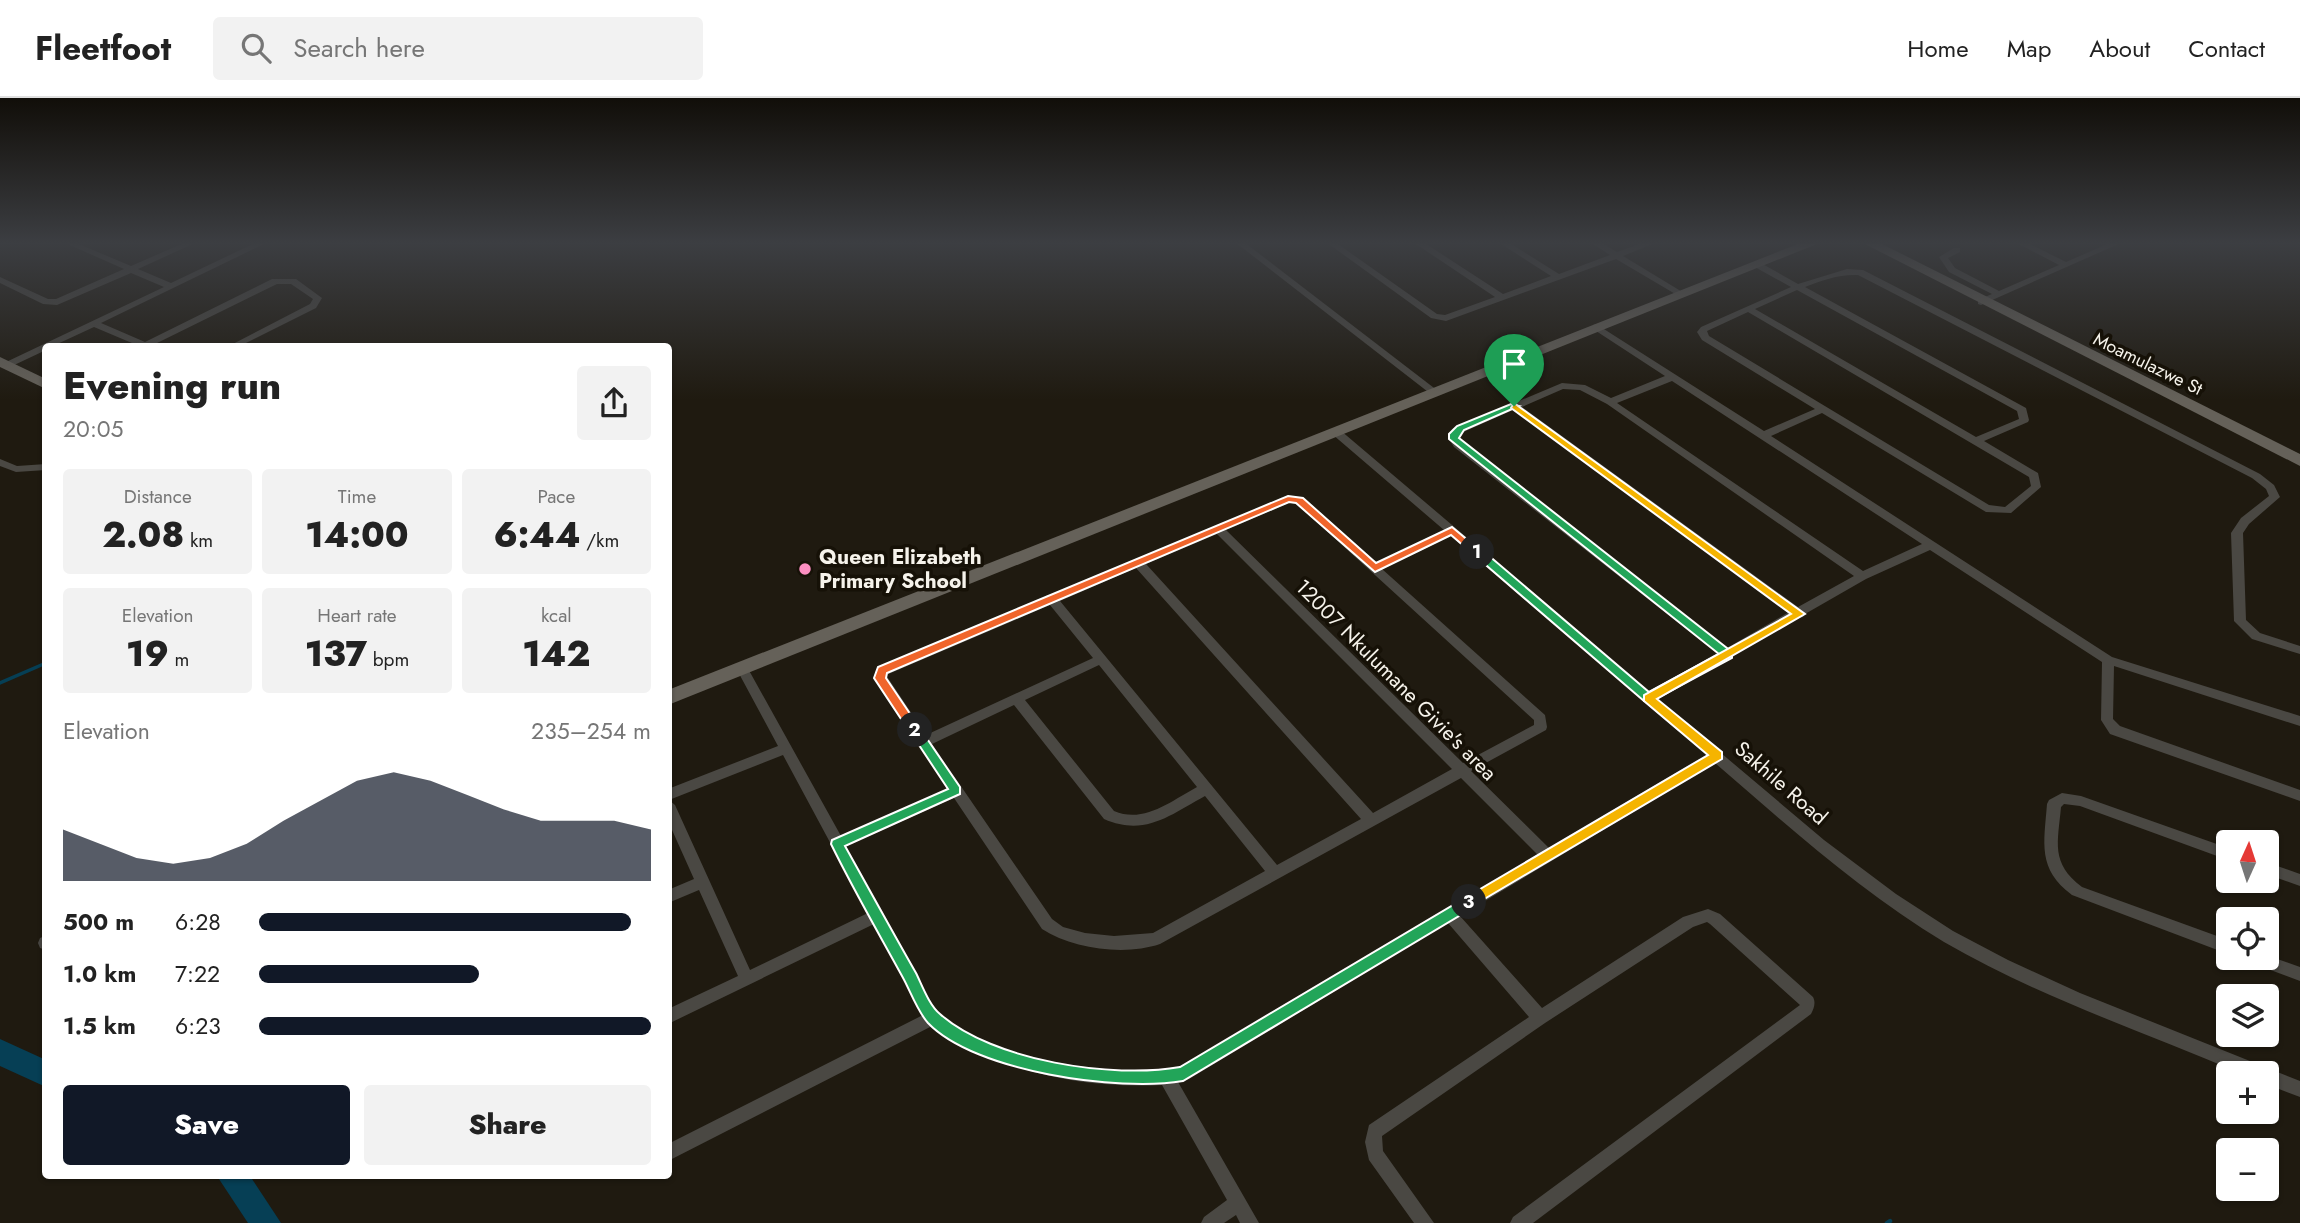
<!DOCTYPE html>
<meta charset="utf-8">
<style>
:root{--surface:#fff;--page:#f2f2f2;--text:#222;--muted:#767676;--line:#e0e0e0;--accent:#111827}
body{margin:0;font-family:Jost,sans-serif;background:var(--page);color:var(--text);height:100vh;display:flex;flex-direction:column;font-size:26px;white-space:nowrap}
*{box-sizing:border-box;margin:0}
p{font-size:23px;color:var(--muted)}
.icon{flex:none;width:38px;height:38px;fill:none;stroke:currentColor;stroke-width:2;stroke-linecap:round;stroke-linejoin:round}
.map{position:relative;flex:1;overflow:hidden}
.drawer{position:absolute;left:42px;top:245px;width:630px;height:836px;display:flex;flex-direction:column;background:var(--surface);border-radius:7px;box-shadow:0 2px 5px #0004}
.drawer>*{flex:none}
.needle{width:46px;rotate:3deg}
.buttons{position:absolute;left:2216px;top:732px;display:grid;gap:14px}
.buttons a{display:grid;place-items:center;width:63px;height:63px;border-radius:7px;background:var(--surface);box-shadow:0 2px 5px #0004;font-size:35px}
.pin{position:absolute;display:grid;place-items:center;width:60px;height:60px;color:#fff;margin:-72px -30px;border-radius:50% 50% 50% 0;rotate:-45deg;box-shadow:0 0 7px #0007}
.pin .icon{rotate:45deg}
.km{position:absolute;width:35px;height:35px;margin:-18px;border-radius:50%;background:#222;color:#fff;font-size:19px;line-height:35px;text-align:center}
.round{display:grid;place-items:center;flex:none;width:74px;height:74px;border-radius:7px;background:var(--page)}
.headline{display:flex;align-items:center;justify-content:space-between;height:119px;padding:0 21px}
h1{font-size:38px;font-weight:800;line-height:52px}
.stats{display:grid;grid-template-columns:repeat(3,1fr);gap:10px;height:119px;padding:7px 21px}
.stats div{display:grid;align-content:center;border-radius:7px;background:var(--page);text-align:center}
.stats b{font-size:35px;font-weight:800}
.stats small{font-size:19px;font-weight:400}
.stats p{font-size:19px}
.chart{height:196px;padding:14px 21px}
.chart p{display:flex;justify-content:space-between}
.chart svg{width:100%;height:126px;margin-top:7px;fill:var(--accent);opacity:.7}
.button{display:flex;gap:14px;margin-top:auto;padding:14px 21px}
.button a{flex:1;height:80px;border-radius:7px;background:var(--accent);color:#fff;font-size:28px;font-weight:800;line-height:80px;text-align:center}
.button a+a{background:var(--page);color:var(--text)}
ul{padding:0 21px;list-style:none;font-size:23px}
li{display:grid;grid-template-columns:112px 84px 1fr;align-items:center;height:52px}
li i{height:18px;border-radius:9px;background:var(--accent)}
header{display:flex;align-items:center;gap:42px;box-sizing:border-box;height:98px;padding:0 35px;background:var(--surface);border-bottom:2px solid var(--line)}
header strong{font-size:33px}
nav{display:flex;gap:38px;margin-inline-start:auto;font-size:24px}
.search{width:490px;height:63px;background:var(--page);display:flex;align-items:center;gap:18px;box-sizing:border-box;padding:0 24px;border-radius:7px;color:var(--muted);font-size:26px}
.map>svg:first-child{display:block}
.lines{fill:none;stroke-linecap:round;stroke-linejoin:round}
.stream-far1{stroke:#063f55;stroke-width:3.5}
.stream{stroke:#063f55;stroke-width:4.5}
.river{fill:#063f55;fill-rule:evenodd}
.street{fill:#4a4843;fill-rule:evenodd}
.secondary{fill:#656159;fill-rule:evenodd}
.split-1{fill:#22a559;stroke:#fff;stroke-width:2}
.split-2{fill:#f0652b;stroke:#fff;stroke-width:2}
.split-3{fill:#22a559;stroke:#fff;stroke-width:2}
.split-4{fill:#f5b400;stroke:#fff;stroke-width:2}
.poi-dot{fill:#fc8fc1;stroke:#161107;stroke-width:2.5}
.labels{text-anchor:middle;stroke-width:7;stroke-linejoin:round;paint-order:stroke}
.far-street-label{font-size:18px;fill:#f6f3eb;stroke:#161107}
.poi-label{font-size:21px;font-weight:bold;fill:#f6f3eb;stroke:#161107;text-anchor:start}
.street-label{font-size:21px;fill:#f6f3eb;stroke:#161107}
</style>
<header>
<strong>Fleetfoot</strong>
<div class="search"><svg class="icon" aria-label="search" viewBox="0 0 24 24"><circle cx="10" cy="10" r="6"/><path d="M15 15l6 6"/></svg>Search here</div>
<nav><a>Home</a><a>Map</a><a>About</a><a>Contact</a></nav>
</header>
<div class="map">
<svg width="2300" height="1125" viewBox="0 0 2300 1125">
<rect width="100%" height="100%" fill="#1f1a10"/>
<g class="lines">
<polyline class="stream-far1" points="0,585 46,565"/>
<polyline class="stream" points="1887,1125 1890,1123"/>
<g class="river">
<polygon points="0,941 46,962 46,989 0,968"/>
<polygon points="217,1078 250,1078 281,1125 248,1125"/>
</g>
<g class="street">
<polygon points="63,144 74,144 131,168 186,144 197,144 138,171 171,185 257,144 268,144 101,225 145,244 272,181 296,181 322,200 316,210 240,248 229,248 310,206 313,201 291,186 277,186 151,248 139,248 94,229 53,248 46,248 46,252 10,269 4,269 4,265 164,189 131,175 57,207 43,206 0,185 0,179 48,201 56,201 124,171"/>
<polygon points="1235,144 1244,144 1438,293 1438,297 1432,297"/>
<polygon points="1326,144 1335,144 1437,216 1445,217 1495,199 1413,144 1423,144 1503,196 1551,178 1498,144 1508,144 1559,176 1610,157 1590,144 1600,144 1617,154 1645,144 1657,144 1623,158 1684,195 1677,197 1616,161 1446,223 1431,220"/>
<polygon points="2015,144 2026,144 2066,164 2112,144 2123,144 1981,207 1978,206 1978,202 1992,196 1949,174 1939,159 1954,150 1960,150 1960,154 1948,160 1955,170 1999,193 2059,167"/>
<path d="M 1753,164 L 1759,164 L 1798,186 L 1847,171 L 1863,172 L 2260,376 L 2274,387 L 2280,399 L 2249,426 L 2243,435 L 2246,522 L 2260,535 L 2300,548 L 2300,556 L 2252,541 L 2234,523 L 2231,435 L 2241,420 L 2269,398 L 2266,391 L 2252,380 L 1858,177 C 1840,176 1822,182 1805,189 L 2026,310 L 2029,322 L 2028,324 L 1984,343 L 2038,375 L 2041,389 L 2011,415 L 1986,414 L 1822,315 L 1771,338 L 2112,559 L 2300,618 L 2300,628 L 2114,568 L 2113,621 L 2120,628 L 2300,692 L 2300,703 L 2110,636 L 2101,622 L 2102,564 L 1930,452 L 1866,481 L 1805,516 L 1803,519 L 1798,520 L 1734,557 L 1732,560 L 1726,561 L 1657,601 L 1824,742 L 1896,796 L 1953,833 L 2008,862 L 2080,895 L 2300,983 L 2300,999 L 2266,986 L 2266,975 L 2240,975 C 2141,933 2037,898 1944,844 C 1861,794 1788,728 1715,665 L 1460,818 L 1542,910 L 1683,819 L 1708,811 L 1720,816 L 1813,899 C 1816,905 1814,910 1811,916 L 1533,1125 L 1510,1125 L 1513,1119 L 1800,907 L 1710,826 L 1707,824 L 1693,829 L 1545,925 L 1382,1038 L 1383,1053 L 1434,1125 L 1414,1125 L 1369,1062 L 1365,1044 L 1369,1027 L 1529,919 L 1448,825 L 1189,981 L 1178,984 L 1259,1125 L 1240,1125 L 1236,1117 L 1224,1125 L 1201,1125 L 1204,1119 L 1227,1102 L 1162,987 C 1081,991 1000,974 932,928 L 668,1063 L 668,1046 L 923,917 L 874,826 L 668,926 L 668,911 L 738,878 L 699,792 L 668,805 L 668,792 L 694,781 L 668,723 L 668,691 L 778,648 L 736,570 L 738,567 L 746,567 L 841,738 L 948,691 L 874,580 L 876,572 L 1045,500 L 1047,497 L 1053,497 L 1288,398 L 1303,400 L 1376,465 L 1444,432 L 1332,336 L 1331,334 L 1336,331 L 1340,332 L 1649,594 L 1717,555 L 1454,349 L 1449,341 L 1452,331 L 1562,285 L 1585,287 L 1611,300 L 1665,278 L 1593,231 L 1593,227 L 1596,226 L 1764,333 L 1815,311 L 1702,242 L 1697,234 L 1701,229 L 1791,189 L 1753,168 ZM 1797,192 L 2017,313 L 2019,321 L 1976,339 L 1755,211 ZM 1748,214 L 2029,379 L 2031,388 L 2005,409 L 1989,407 L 1709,238 L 1707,233 ZM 1672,283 L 1922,446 L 1863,473 L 1617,305 ZM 1563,291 L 1580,292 L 1607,306 L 1854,478 L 1798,509 L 1522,309 ZM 1513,312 L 1789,514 L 1727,550 L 1459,341 L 1461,335 ZM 1289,405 L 1296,405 L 1534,622 L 1534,627 L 1463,665 L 1226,432 ZM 1217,436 L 1452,671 L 1373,715 L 1146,466 ZM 1451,438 L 1706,657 L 1549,750 L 1471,673 L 1546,632 L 1547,629 L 1545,617 L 1382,471 ZM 1136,470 L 1361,721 L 1277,767 L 1060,503 ZM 1050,507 L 1093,560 L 926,637 L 886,577 ZM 1099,567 L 1197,689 C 1171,703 1144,726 1114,713 L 1025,602 ZM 1014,607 L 1104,721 C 1145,739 1170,717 1205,698 L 1265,773 L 1153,835 L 1114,838 L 1085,835 L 1063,829 L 1052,821 L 932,646 ZM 783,657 L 868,815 L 750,872 L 675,707 L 669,702 ZM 1461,680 L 1538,757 L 1180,969 C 1113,980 993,963 940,916 C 930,907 923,887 916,875 C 893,832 870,790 846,748 L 954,700 L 1042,831 C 1073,851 1125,858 1160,846 Z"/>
<polygon points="0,361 17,368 46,366 46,372 16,374 0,368"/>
<path d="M 2062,695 L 2081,698 L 2228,750 L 2228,762 L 2080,708 L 2064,706 L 2061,709 C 2058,744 2050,765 2082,789 L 2228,842 L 2228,856 L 2072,797 C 2037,771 2044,745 2047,706 L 2049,702 Z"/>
<polygon points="2266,764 2300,776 2300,788 2266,776"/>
<polygon points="45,838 46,838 46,852 40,850 38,845 40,840"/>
<polygon points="2266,857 2300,869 2300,883 2249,864 2247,859 2266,859"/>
</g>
<g class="secondary">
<polygon points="1803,144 1822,144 668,607 668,592"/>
<polygon points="1861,144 1878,144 2300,356 2300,368"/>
<polygon points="0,259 46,281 46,291 0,269"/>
</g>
</g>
<linearGradient id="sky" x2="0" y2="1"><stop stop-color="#110e09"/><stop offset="0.48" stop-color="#3c3e42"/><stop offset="1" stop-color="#3c3e42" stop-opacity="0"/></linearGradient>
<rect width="2300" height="302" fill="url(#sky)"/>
<polygon class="split-1" points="1511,306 1519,308 1464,332 1459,340 1732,554 1732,560 1652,603 1644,603 1473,456 1473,451 1481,451 1649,594 1719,556 1449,341 1449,336 1457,328"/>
<polygon class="split-2" points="1288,398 1303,400 1376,465 1452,429 1482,454 1473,456 1451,437 1375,474 1296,405 1289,404 887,575 886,580 919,629 919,636 911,636 874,580 878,569"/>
<path class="split-3" d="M 915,628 L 919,629 L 960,689 L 960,696 L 845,748 C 869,791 892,833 916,875 C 922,887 929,907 940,916 C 993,963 1113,981 1180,969 L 1465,800 L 1469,799 L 1476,804 L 1474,809 L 1183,983 C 1119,994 975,974 928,925 C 917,913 910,892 902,878 C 878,834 853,791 831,746 L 832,742 L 948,691 L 909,632 Z"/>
<polygon class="split-4" points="1514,305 1805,516 1657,601 1722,654 1722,661 1469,810 1463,804 1465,800 1708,657 1644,603 1644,597 1791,516 1511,310"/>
<circle class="poi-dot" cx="805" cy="471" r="7"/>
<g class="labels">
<g class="far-street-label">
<text transform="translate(2148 266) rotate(26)" y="6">Moamulazwe St</text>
</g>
<g class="poi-label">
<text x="819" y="466">Queen Elizabeth<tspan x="819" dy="24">Primary School</tspan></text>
</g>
<g class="street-label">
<text transform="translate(1396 582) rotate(45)" y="7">12007 Nkulumane Givie's area</text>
<text transform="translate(1781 685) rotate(41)" y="7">Sakhile Road</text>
</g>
</g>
</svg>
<div class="buttons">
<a><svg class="needle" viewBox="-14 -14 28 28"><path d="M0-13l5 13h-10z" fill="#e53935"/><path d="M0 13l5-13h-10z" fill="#767676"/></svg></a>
<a><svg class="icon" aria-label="locate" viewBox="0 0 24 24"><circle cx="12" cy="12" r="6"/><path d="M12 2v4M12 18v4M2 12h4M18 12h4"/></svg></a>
<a><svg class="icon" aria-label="layers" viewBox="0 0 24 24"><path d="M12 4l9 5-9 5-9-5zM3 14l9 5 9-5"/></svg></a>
<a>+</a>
<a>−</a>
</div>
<div class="pin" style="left:1514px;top:308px;background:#1e9e55"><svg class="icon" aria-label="arrive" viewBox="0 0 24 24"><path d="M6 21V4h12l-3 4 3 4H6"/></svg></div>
<b class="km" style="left:1477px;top:454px">1</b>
<b class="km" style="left:915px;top:632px">2</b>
<b class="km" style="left:1469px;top:804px">3</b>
<section class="drawer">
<div class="headline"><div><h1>Evening run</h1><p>20:05</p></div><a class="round"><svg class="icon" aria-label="share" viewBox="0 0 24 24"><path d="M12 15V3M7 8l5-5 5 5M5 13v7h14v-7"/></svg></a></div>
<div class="stats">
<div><p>Distance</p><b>2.08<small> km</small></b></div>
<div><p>Time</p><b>14:00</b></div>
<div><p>Pace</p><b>6:44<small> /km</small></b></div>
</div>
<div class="stats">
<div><p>Elevation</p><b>19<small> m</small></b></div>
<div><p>Heart rate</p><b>137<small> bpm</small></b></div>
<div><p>kcal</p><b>142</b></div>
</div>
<div class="chart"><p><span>Elevation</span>235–254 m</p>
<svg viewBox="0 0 160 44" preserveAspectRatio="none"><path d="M0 44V26L10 31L20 36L30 38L40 36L50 31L60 23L70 16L80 9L90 6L100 9L110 14L120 19L130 23L140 23L150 23L160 26V44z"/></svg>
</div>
<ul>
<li><b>500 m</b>6:28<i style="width:95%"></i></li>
<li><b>1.0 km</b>7:22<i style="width:56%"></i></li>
<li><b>1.5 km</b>6:23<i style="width:100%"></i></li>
</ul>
<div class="button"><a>Save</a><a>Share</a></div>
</section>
</div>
